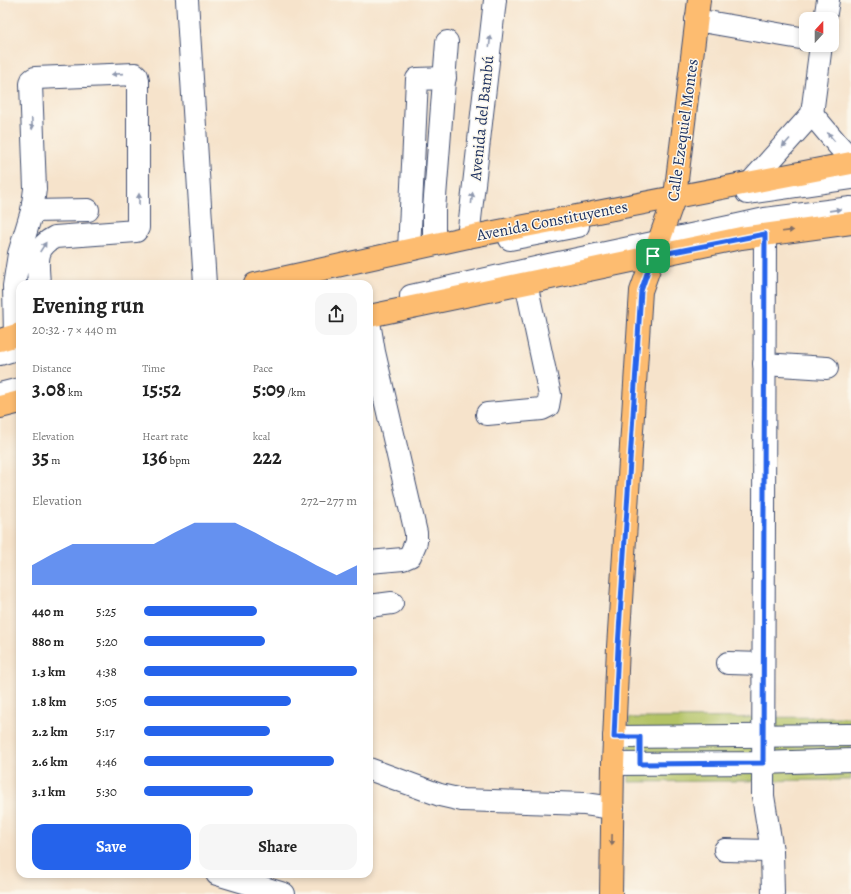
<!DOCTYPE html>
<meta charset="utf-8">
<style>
:root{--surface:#fff;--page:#f6f6f6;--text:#222;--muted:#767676;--accent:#2563eb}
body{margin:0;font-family:Alegreya,serif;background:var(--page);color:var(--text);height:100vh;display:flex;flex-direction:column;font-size:15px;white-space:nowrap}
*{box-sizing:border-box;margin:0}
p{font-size:13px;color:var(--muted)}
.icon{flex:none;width:22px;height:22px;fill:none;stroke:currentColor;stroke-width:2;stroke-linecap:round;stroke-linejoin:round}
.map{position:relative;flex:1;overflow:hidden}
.side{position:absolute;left:16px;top:280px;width:357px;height:598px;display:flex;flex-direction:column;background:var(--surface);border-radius:12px;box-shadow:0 2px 6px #0003}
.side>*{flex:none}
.needle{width:26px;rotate:21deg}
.buttons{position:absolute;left:799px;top:12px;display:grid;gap:8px}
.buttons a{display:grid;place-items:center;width:40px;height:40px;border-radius:8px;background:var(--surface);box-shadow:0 2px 6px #0003;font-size:20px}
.pin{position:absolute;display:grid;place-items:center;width:34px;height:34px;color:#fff;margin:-17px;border-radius:8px;box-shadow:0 2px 6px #0006}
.round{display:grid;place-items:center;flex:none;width:42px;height:42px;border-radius:12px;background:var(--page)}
.overview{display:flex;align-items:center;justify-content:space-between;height:68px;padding:0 16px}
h1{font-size:22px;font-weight:700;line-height:30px}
.stats{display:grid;grid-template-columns:repeat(3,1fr);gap:6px;height:68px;padding:4px 16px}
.stats div{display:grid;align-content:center}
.stats b{font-size:20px;font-weight:700}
.stats small{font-size:11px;font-weight:400}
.stats p{font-size:11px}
.chart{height:112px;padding:8px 16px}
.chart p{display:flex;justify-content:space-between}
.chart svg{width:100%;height:72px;margin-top:4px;fill:var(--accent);opacity:.7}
.cta{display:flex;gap:8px;margin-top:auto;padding:8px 16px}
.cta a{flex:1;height:46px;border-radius:12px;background:var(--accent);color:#fff;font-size:16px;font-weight:700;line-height:46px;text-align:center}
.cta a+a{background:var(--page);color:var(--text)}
ul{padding:0 16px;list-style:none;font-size:13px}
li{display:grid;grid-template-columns:64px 48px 1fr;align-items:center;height:30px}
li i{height:10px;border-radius:5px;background:var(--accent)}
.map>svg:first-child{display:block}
.green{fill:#b3c365;stroke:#677962}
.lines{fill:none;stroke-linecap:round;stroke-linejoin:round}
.minor-casing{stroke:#3c4a6e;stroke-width:24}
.major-casing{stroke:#3c4a6e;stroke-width:24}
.minor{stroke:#fff;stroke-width:22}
.major{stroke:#fdbc70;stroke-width:22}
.oneway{fill:#8d97ae}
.oneway2{fill:#816e66}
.route-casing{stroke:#fff;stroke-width:8}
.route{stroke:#2563eb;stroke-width:5}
.labels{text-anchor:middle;stroke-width:3;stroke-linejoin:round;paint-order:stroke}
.street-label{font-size:16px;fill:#1b2f5e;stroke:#fbf7ec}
</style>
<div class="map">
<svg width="851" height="894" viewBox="0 0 851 894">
<rect width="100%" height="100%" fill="#fbf7ec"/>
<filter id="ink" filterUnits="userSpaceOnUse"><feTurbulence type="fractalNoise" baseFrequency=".025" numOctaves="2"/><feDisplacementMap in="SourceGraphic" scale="8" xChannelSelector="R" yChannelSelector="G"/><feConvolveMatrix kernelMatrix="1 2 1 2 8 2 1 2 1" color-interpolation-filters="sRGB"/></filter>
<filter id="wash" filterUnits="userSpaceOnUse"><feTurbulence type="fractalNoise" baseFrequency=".012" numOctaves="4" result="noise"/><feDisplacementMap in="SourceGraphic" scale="16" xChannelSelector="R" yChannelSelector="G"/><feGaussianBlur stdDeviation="0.9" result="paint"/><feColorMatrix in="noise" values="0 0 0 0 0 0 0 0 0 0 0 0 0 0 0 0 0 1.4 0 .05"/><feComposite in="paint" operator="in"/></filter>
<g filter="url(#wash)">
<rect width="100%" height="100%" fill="#f6e3cb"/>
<polygon class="green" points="851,717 851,780 629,782 629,718"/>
</g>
<g filter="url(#ink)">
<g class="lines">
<g class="minor-casing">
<g id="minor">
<polyline points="187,0 205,284"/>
<polyline points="825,19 828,0"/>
<polyline points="696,20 806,39"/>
<polyline points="812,114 838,145 851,159"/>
<polyline points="750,183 812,114 821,45"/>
<polyline points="747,193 851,178"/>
<polyline points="32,211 88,210"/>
<polyline points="765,234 763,796 772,851 773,894"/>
<polyline points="468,237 495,0"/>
<polyline points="510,239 578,226"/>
<polyline points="434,244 434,210 447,42"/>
<polyline points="409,250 417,79 445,78"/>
<polyline points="411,296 549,265 738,225 765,219 851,208"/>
<polyline points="369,322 374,352 416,533 416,542 410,556 403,559 369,562"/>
<path d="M 15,336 L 14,286 L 19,254 L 32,211 L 35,189 L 31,84 L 32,80 L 35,78 L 135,74 L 137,76 L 138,80 L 138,228 L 136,231 L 55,237 C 33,248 38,263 39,284"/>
<polyline points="0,354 20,348"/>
<polyline points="764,364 827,368"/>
<polyline points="0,394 20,389"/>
<polyline points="487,414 542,409 548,406 550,395 526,283"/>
<polyline points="369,606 392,603"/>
<polyline points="728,663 763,664"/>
<polyline points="614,737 851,735"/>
<polyline points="613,764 763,763 851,760"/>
<polyline points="369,769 440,795 462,800 585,804 613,808"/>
<polyline points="725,850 772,851"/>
<polyline points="217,874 284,894"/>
</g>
</g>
<g class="major-casing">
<g id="major">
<polyline points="255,284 468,237 851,163"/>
<polyline points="369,316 741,238 851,223"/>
<polyline points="0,340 20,334"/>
<polyline points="0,407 20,402"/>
<polyline points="611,894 613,764 618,647 641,291 675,196 699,0"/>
</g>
</g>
<use href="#minor" class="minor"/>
<use href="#major" class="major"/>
</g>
<defs><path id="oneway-solid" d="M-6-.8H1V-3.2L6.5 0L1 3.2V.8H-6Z"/></defs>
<g class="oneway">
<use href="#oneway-solid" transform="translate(490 41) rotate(-84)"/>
<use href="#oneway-solid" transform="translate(117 74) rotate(176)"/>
<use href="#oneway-solid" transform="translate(32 124) rotate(88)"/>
<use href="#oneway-solid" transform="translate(831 137) rotate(-130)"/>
<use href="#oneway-solid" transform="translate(786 143) rotate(132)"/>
<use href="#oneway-solid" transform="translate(472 198) rotate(-84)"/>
<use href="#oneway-solid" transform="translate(139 199) rotate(-90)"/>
<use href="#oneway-solid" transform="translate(835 210) rotate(-8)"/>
<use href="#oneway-solid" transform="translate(43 247) rotate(-57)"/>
</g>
<g class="oneway2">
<use href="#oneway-solid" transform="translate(788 231) rotate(-7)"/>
<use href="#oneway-solid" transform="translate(612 840) rotate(91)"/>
</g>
</g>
<g class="lines" filter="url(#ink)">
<g class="route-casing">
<polygon id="route" points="765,234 763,763 640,764 640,737 614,737 618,647 641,291 653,256"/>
</g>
<use href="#route" class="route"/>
</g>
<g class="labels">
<g class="street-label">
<text transform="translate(481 118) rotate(-84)" y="6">Avenida del Bambú</text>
<text transform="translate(682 130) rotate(-82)" y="6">Calle Ezequiel Montes</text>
<text transform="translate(552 220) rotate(-11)" y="6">Avenida Constituyentes</text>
</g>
</g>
</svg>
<div class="buttons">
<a><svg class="needle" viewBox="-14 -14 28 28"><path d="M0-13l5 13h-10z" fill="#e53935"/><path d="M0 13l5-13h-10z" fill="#767676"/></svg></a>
</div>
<div class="pin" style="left:653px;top:256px;background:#1e9e55"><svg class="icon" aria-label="arrive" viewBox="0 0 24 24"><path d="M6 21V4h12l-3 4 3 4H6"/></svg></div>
<section class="side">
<div class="overview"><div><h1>Evening run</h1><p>20:32 · 7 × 440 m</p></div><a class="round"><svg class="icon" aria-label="share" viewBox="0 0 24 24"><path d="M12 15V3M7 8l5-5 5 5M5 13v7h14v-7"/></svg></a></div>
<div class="stats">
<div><p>Distance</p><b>3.08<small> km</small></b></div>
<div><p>Time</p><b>15:52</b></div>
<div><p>Pace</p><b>5:09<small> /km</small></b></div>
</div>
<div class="stats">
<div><p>Elevation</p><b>35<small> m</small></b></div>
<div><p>Heart rate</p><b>136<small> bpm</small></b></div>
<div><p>kcal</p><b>222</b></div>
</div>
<div class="chart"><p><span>Elevation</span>272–277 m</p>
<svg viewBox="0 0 160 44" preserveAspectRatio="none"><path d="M0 44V32L10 25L20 19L30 19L40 19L50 19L60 19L70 12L80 6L90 6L100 6L110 12L120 19L130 25L140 32L150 38L160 32V44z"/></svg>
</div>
<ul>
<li><b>440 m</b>5:25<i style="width:53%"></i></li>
<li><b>880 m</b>5:20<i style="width:57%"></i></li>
<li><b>1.3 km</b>4:38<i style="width:100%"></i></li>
<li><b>1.8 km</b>5:05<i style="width:69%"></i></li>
<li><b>2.2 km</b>5:17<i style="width:59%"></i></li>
<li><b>2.6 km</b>4:46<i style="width:89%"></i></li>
<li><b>3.1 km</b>5:30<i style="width:51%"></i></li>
</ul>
<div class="cta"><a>Save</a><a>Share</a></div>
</section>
</div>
